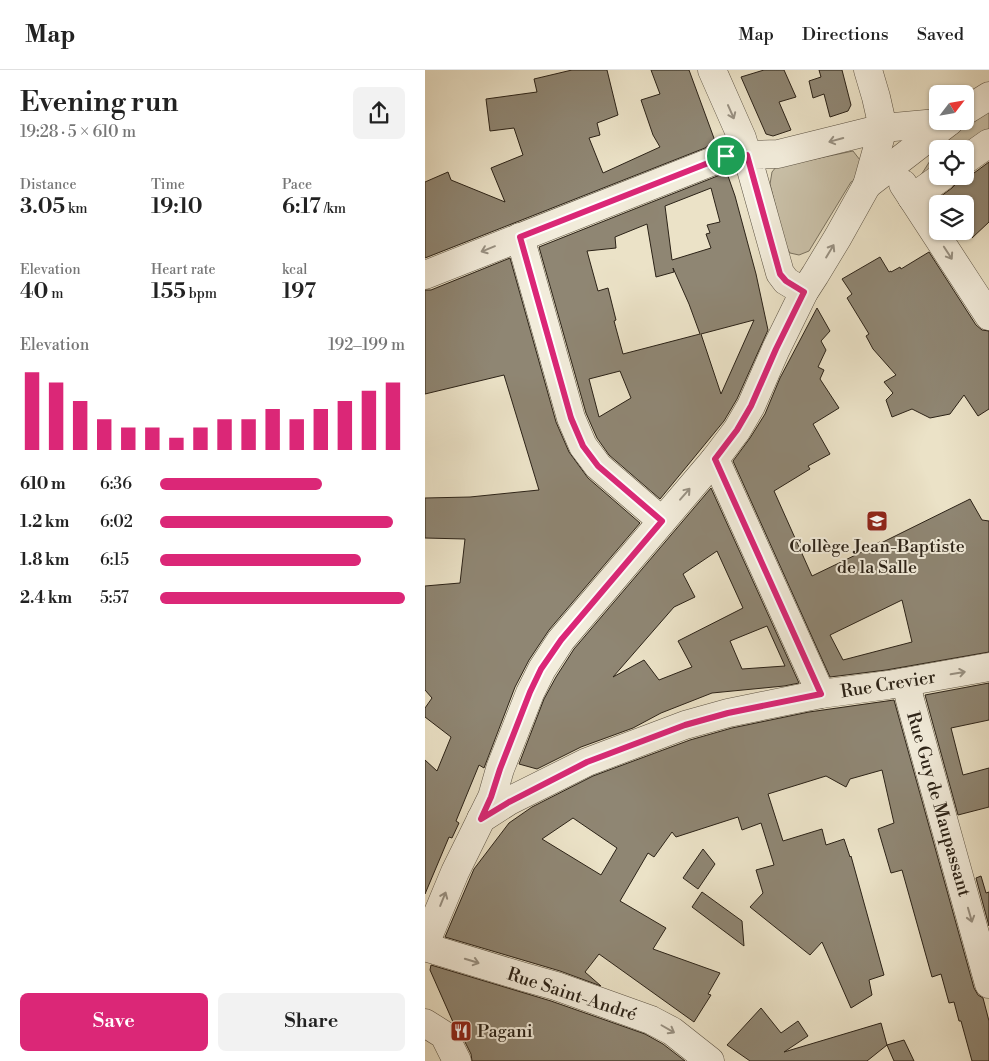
<!DOCTYPE html>
<meta charset="utf-8">
<style>
:root{--surface:#fff;--page:#f2f2f2;--text:#222;--muted:#767676;--line:#e0e0e0;--accent:#db2777}
body{margin:0;font-family:"Libre Bodoni",serif;background:var(--page);color:var(--text);height:100vh;display:flex;flex-direction:column;font-size:19px;white-space:nowrap}
*{box-sizing:border-box;margin:0}
p{font-size:16px;color:var(--muted)}
.icon{flex:none;width:28px;height:28px;fill:none;stroke:currentColor;stroke-width:2;stroke-linecap:round;stroke-linejoin:round}
.map{position:relative;flex:1;overflow:hidden}
.drawer{display:flex;flex-direction:column;background:var(--surface);width:425px}
.drawer>*{flex:none}
.needle{width:32px;rotate:59deg}
.controls{position:absolute;left:504px;top:15px;display:grid;gap:10px}
.controls a{display:grid;place-items:center;width:45px;height:45px;border-radius:8px;background:var(--surface);box-shadow:0 1px 4px #0004;font-size:25px}
.pin{position:absolute;display:grid;place-items:center;width:42px;height:42px;color:#fff;margin:-21px;border:2px solid #fff;border-radius:50%;box-shadow:0 1px 5px #0007}
.round{display:grid;place-items:center;flex:none;width:52px;height:52px;border-radius:8px;background:var(--page)}
.head{display:flex;align-items:center;justify-content:space-between;height:85px;padding:0 20px}
h1{font-size:28px;font-weight:600;line-height:38px}
.stats{display:grid;grid-template-columns:repeat(3,1fr);gap:8px;height:85px;padding:5px 20px}
.stats div{display:grid;align-content:center}
.stats b{font-size:21px;font-weight:600}
.stats small{font-size:14px;font-weight:400}
.stats p{font-size:14px}
.chart{height:140px;padding:10px 20px}
.chart p{display:flex;justify-content:space-between}
.chart svg{width:100%;height:90px;margin-top:5px;stroke:var(--accent);stroke-width:6}
.action{display:flex;gap:10px;margin-top:auto;padding:10px 20px}
.action a{flex:1;height:58px;border-radius:8px;background:var(--accent);color:#fff;font-size:20px;font-weight:600;line-height:58px;text-align:center}
.action a+a{background:var(--page);color:var(--text)}
ul{padding:0 20px;list-style:none;font-size:16px}
li{display:grid;grid-template-columns:80px 60px 1fr;align-items:center;height:38px}
li i{height:12px;border-radius:6px;background:var(--accent)}
header{display:flex;align-items:center;gap:30px;box-sizing:border-box;height:70px;padding:0 25px;background:var(--surface);border-bottom:1px solid var(--line)}
header strong{font-size:24px}
nav{display:flex;gap:28px;margin-inline-start:auto;font-size:18px}
main{display:flex;flex:1;min-height:0}
.map>svg:first-child{display:block}
.green{fill:#cac1a9;stroke:#7a7260}
.building{fill:#8f8673;stroke:#2b2217;fill-rule:evenodd}
.lines{fill:none;stroke-linecap:round;stroke-linejoin:round}
.minor-casing{stroke:#5b5243;stroke-width:29}
.minor{stroke:#f2ecdb;stroke-width:28}
.oneway{stroke:#989183}
.route-casing{stroke:#fff;stroke-width:10}
.route{stroke:#db2777;stroke-width:6}
.labels{text-anchor:middle;stroke-width:4;stroke-linejoin:round;paint-order:stroke}
.poi-label{font-size:18px;fill:#2b2217;stroke:#f2ecdb}
.street-label{font-size:18px;fill:#2b2217;stroke:#f2ecdb}
</style>
<header>
<strong>Map</strong>
<nav><a>Map</a><a>Directions</a><a>Saved</a></nav>
</header>
<main>
<section class="drawer">
<div class="head"><div><h1>Evening run</h1><p>19:28 · 5 × 610 m</p></div><a class="round"><svg class="icon" aria-label="share" viewBox="0 0 24 24"><path d="M12 15V3M7 8l5-5 5 5M5 13v7h14v-7"/></svg></a></div>
<div class="stats">
<div><p>Distance</p><b>3.05<small> km</small></b></div>
<div><p>Time</p><b>19:10</b></div>
<div><p>Pace</p><b>6:17<small> /km</small></b></div>
</div>
<div class="stats">
<div><p>Elevation</p><b>40<small> m</small></b></div>
<div><p>Heart rate</p><b>155<small> bpm</small></b></div>
<div><p>kcal</p><b>197</b></div>
</div>
<div class="chart"><p><span>Elevation</span>192–199 m</p>
<svg viewBox="0 0 160 44" preserveAspectRatio="none"><path d="M5 44V6M15 44V11M25 44V20M35 44V29M45 44V33M55 44V33M65 44V38M75 44V33M85 44V29M95 44V29M105 44V24M115 44V29M125 44V24M135 44V20M145 44V15M155 44V11"/></svg>
</div>
<ul>
<li><b>610 m</b>6:36<i style="width:66%"></i></li>
<li><b>1.2 km</b>6:02<i style="width:95%"></i></li>
<li><b>1.8 km</b>6:15<i style="width:82%"></i></li>
<li><b>2.4 km</b>5:57<i style="width:100%"></i></li>
</ul>
<div class="action"><a>Save</a><a>Share</a></div>
</section>
<div class="map">
<svg width="564" height="991" viewBox="0 0 564 991">
<rect width="100%" height="100%" fill="#ebe2c7"/>
<filter id="stains"><feTurbulence type="fractalNoise" baseFrequency=".004" numOctaves="4"/><feColorMatrix values="0 0 0 0 .2 0 0 0 0 .09 0 0 0 0 .02 0 0 0 .5 -.17"/></filter>
<radialGradient id="worn" r=".72"><stop offset=".6" stop-color="#630" stop-opacity="0"/><stop offset="1" stop-color="#630" stop-opacity=".3"/></radialGradient>
<g class="green">
<polygon points="564,40 564,63 540,79 512,79 512,100 496,105 519,69"/>
<polygon points="428,81 435,90 437,106 426,112 384,181 374,185 365,183 360,175 345,114 347,102 351,97"/>
</g>
<g class="building">
<polygon points="147,0 182,0 193,45 172,53 175,65 164,68 178,103 235,77 228,65 216,30 235,24 226,0 264,0 290,71 280,78 0,188 0,112 23,102 26,110 80,132 66,98 98,85 89,58 65,61 61,29 112,22 109,9"/>
<polygon points="339,0 359,0 371,27 354,32 366,60 348,66 341,64 316,7"/>
<polygon points="394,0 417,0 426,35 423,41 405,47 399,24 388,28 384,11 396,7"/>
<polygon points="564,92 564,152 547,168 540,158 540,134 512,134 512,138 508,132 527,118 532,113 533,106 540,106 549,103"/>
<path d="M 300,103 L 303,106 L 310,126 L 331,204 L 343,260 L 312,329 L 299,351 L 235,429 L 184,385 L 172,368 L 161,343 L 114,177 ZM 286,118 L 295,152 L 282,155 L 285,163 L 281,164 L 286,178 L 247,190 L 240,136 ZM 222,154 L 231,207 L 249,202 L 248,198 L 264,234 L 275,264 L 198,284 L 189,251 L 191,250 L 183,218 L 173,221 L 162,181 L 191,178 L 190,167 ZM 329,250 L 296,324 L 276,264 ZM 195,301 L 206,328 L 174,347 L 164,309 Z"/>
<polygon points="504,182 551,255 557,260 564,261 564,339 553,346 539,325 525,344 505,348 487,339 467,347 461,330 468,323 459,312 471,305 448,279 441,266 444,264 422,228 427,224 417,209 455,187 464,202 466,201 466,202 475,197 476,199"/>
<polygon points="85,188 131,352 144,382 163,408 215,453 124,560 104,590 90,617 59,698 54,695 31,751 34,753 27,768 24,767 0,824 0,690 12,701 26,667 0,647 0,638 7,628 0,620 0,516 35,513 40,469 0,468 0,428 45,427 114,420 79,305 0,324 0,220 6,220"/>
<path d="M 392,238 L 405,261 L 396,271 L 401,280 L 393,297 L 399,300 L 395,309 L 414,338 L 388,354 L 405,384 L 383,396 L 385,399 L 349,421 L 387,506 L 439,481 L 438,480 L 455,472 L 456,473 L 545,429 L 557,450 L 564,451 L 564,582 L 461,600 L 405,607 L 308,391 L 325,368 L 340,344 L 355,308 ZM 477,530 L 487,572 L 418,590 L 405,565 Z"/>
<path d="M 286,418 L 374,613 L 359,616 L 287,623 L 236,643 L 208,658 L 156,677 L 112,699 L 94,694 L 119,629 L 131,607 L 149,579 ZM 292,481 L 318,538 L 253,571 L 267,597 L 234,610 L 219,590 L 188,607 L 249,537 L 270,527 L 258,504 ZM 342,556 L 360,596 L 317,599 L 305,571 Z"/>
<polygon points="564,613 564,650 526,658 538,705 564,698 564,737 533,745 500,625"/>
<path d="M 469,630 L 549,918 L 553,925 L 558,928 L 564,951 L 564,991 L 547,991 L 536,951 L 534,951 L 529,932 L 524,933 L 516,904 L 507,907 L 477,800 L 466,803 L 453,759 L 469,753 L 457,700 L 425,709 L 421,717 L 401,706 L 343,724 L 358,771 L 397,759 L 401,775 L 419,769 L 425,787 L 426,786 L 459,905 L 444,910 L 447,925 L 426,938 L 397,872 L 385,885 L 325,837 L 338,823 L 331,800 L 349,795 L 336,753 L 317,760 L 313,747 L 251,767 L 247,762 L 229,787 L 223,783 L 195,831 L 241,858 L 228,879 L 295,903 L 283,924 L 286,925 L 269,952 L 174,884 L 160,902 L 176,916 L 135,901 L 20,867 L 49,799 L 84,753 L 107,737 L 168,706 L 265,670 L 307,658 L 384,642 ZM 148,748 L 192,778 L 176,805 L 117,769 Z"/>
<polygon points="278,779 290,794 273,819 258,808"/>
<polygon points="556,806 561,823 564,822 564,856 551,808"/>
<polygon points="277,822 317,851 319,876 267,837"/>
<polygon points="6,895 126,931 220,964 238,974 260,991 47,991 46,984 33,958 28,952 5,900"/>
<polygon points="336,938 356,963 373,951 383,966 359,982 456,953 462,975 442,991 325,991 302,975"/>
<polygon points="479,970 489,991 469,991 462,975"/>
</g>
<g class="lines">
<g class="minor-casing">
<g id="minor">
<polyline points="540,41 564,26"/>
<polyline points="540,90 564,73"/>
<polyline points="478,114 564,246"/>
<polyline points="442,115 525,51"/>
<polyline points="487,128 518,106"/>
<polyline points="95,167 146,348 158,376 173,396 237,451"/>
<polyline points="0,205 301,86 322,85 317,68 287,0"/>
<polyline points="379,222 361,211 355,203 322,85 353,84 458,58 523,52"/>
<polyline points="290,389 396,624"/>
<polyline points="481,612 485,630 564,914"/>
<polyline points="56,749 84,731 162,692 260,655 303,643 396,624 463,615 564,597"/>
<polyline points="0,874 30,802 67,727 75,699 105,623 117,599 136,570 290,389 312,360 326,336 351,279 379,222 390,205 413,167 442,115 458,58 451,27 443,0"/>
<polyline points="0,877 99,907 131,916 226,950 247,961 285,991"/>
<polyline points="0,953 19,965 32,991"/>
</g>
</g>
<use href="#minor" class="minor"/>
</g>
<defs><path id="oneway-shaft" d="M-6 0H5M1.5-3L5.5 0L1.5 3" fill="none" stroke-width="1.6" stroke-linecap="round" stroke-linejoin="round" transform="scale(1.25)"/></defs>
<g class="oneway">
<use href="#oneway-shaft" transform="translate(306 42) rotate(66)"/>
<use href="#oneway-shaft" transform="translate(411 70) rotate(165)"/>
<use href="#oneway-shaft" transform="translate(63 179) rotate(158)"/>
<use href="#oneway-shaft" transform="translate(405 181) rotate(-59)"/>
<use href="#oneway-shaft" transform="translate(523 183) rotate(57)"/>
<use href="#oneway-shaft" transform="translate(260 424) rotate(-49)"/>
<use href="#oneway-shaft" transform="translate(533 603) rotate(-10)"/>
<use href="#oneway-shaft" transform="translate(18 829) rotate(-68)"/>
<use href="#oneway-shaft" transform="translate(545 845) rotate(74)"/>
<use href="#oneway-shaft" transform="translate(47 891) rotate(17)"/>
<use href="#oneway-shaft" transform="translate(243 959) rotate(30)"/>
</g>
<g class="lines">
<g class="route-casing">
<polygon id="route" points="322,85 355,204 361,211 379,222 351,279 326,336 312,360 290,389 396,624 303,643 260,655 162,692 84,732 56,749 66,727 75,699 105,622 116,599 136,570 237,451 173,396 158,376 146,348 95,167 301,86"/>
</g>
<use href="#route" class="route"/>
</g>
<defs>
<g id="school-square" transform="scale(1.125)"><rect x="-9" y="-9" width="18" height="18" rx="4" fill="#8f2418" stroke="#f2ecdb"/><path d="M0-5L7-2L0 1L-7-2ZM-4 1L0 2.5L4 1V4Q0 6-4 4Z" fill="#fff"/></g>
<g id="restaurant-square" transform="scale(1.125)"><rect x="-9" y="-9" width="18" height="18" rx="4" fill="#8f2418" stroke="#f2ecdb"/><path d="M-5-6h1v4h1v-4h1v4h1v-4h1v5L-1.5 .5V6h-2V.5L-5-1ZM5-6V6H3V1.5H1.5Q1.5-4 5-6Z" fill="#fff"/></g>
</defs>
<g fill-rule="evenodd">
<use href="#school-square" x="452" y="451"/>
<use href="#restaurant-square" x="36" y="961"/>
</g>
<g class="labels">
<g class="poi-label">
<text x="452" y="482">Collège Jean-Baptiste<tspan x="452" dy="21">de la Salle</tspan></text>
<text x="52" y="967" text-anchor="start">Pagani</text>
</g>
<g class="street-label">
<text transform="translate(463 614) rotate(-9)" y="6">Rue Crevier</text>
<text transform="translate(514 734) rotate(74)" y="6">Rue Guy de Maupassant</text>
<text transform="translate(147 924) rotate(18)" y="6">Rue Saint-André</text>
</g>
</g>
<rect width="100%" height="100%" filter="url(#stains)"/>
<rect width="100%" height="100%" fill="url(#worn)"/>
</svg>
<div class="controls">
<a><svg class="needle" viewBox="-14 -14 28 28"><path d="M0-13l5 13h-10z" fill="#e53935"/><path d="M0 13l5-13h-10z" fill="#767676"/></svg></a>
<a><svg class="icon" aria-label="locate" viewBox="0 0 24 24"><circle cx="12" cy="12" r="6"/><path d="M12 2v4M12 18v4M2 12h4M18 12h4"/></svg></a>
<a><svg class="icon" aria-label="layers" viewBox="0 0 24 24"><path d="M12 4l9 5-9 5-9-5zM3 14l9 5 9-5"/></svg></a>
</div>
<div class="pin" style="left:301px;top:86px;background:#1e9e55"><svg class="icon" aria-label="arrive" viewBox="0 0 24 24"><path d="M6 21V4h12l-3 4 3 4H6"/></svg></div>
</div>
</main>
